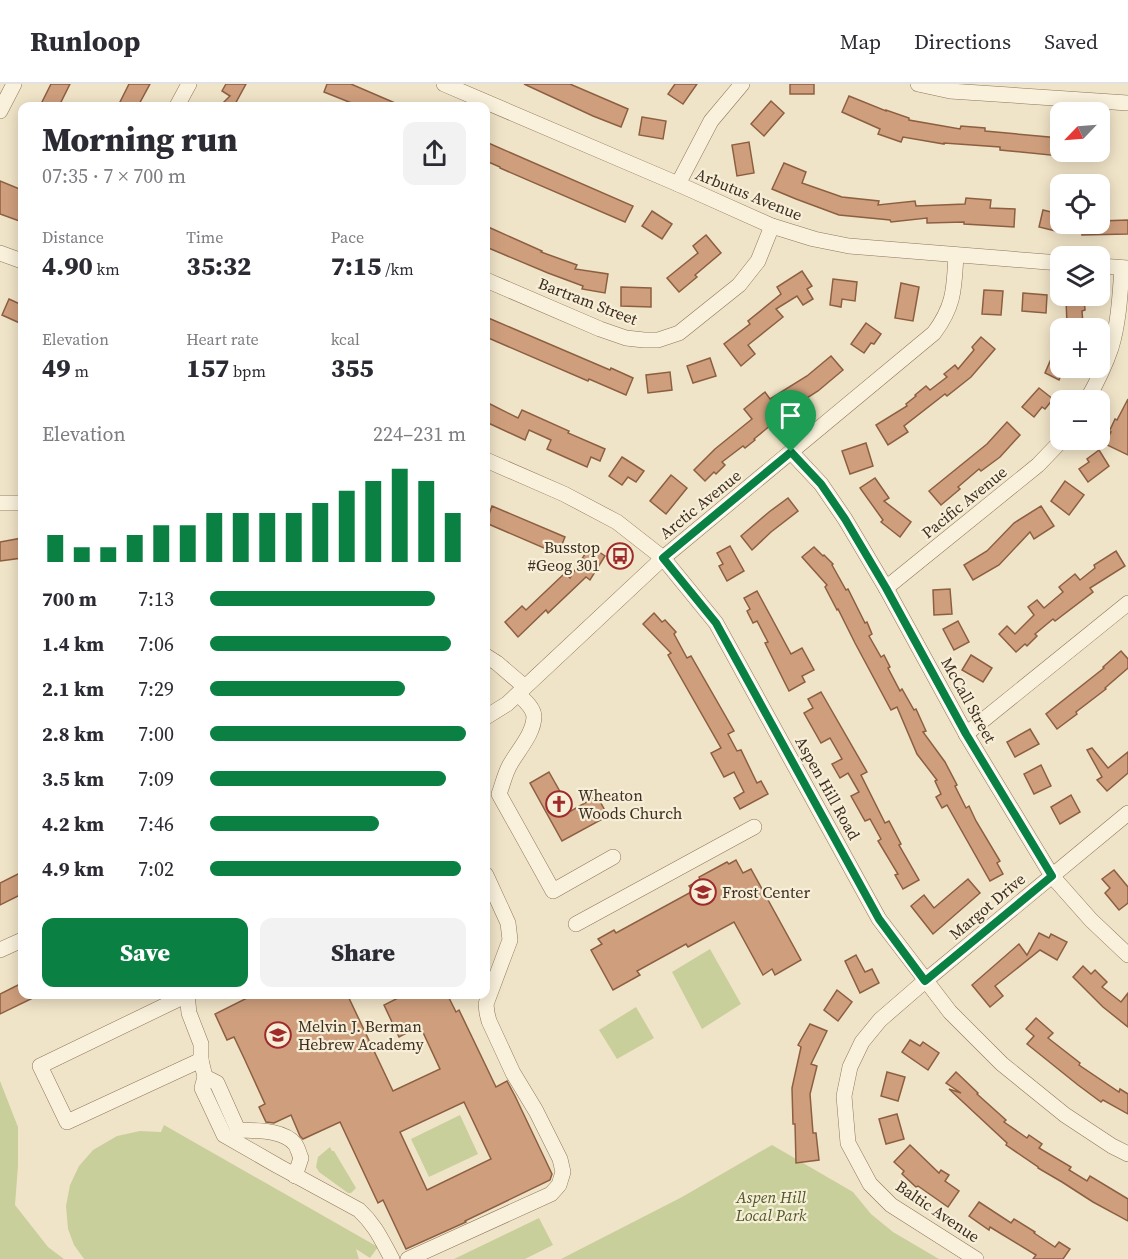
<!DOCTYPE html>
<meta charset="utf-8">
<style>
:root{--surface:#fff;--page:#f2f2f3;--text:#2b2b33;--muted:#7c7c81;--line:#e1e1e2;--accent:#0b8043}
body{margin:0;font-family:"Source Serif 4",serif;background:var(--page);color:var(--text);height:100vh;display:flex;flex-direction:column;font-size:22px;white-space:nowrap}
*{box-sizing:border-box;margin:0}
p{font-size:20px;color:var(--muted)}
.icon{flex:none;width:33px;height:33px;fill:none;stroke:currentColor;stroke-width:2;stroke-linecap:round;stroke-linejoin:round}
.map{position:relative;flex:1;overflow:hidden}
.side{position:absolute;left:18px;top:18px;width:472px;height:897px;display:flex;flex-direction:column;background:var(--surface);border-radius:12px;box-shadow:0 3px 15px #0003}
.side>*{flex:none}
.needle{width:39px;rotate:245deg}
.tools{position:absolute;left:1050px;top:18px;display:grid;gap:12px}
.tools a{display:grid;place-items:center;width:60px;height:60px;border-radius:12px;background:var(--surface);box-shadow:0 3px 15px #0003;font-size:30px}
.pin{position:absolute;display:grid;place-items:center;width:51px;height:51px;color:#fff;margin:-62px -26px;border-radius:50% 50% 50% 0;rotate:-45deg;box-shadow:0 0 6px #0007}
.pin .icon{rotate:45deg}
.round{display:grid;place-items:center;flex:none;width:63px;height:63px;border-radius:12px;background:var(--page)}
.summary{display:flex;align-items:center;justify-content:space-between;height:102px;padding:0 24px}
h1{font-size:33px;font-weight:800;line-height:45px}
.figures{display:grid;grid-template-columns:repeat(3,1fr);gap:9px;height:102px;padding:6px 24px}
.figures div{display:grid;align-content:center}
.figures b{font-size:26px;font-weight:800}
.figures small{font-size:16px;font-weight:400}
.figures p{font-size:16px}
.chart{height:168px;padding:12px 24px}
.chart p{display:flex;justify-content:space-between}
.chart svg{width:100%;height:108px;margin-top:6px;stroke:var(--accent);stroke-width:6}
.primary-button{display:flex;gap:12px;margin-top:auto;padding:12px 24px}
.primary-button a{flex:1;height:69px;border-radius:12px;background:var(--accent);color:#fff;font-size:24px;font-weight:800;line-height:69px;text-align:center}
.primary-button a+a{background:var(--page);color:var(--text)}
ul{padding:0 24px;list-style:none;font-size:20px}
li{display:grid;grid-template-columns:96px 72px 1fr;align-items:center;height:45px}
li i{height:15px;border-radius:8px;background:var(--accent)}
header{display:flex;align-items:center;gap:36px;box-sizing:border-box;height:84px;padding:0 30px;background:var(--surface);border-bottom:2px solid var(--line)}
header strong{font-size:28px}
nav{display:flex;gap:33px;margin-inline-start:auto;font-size:21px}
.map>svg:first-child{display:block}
.green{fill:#c9cf9b}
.building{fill:#cf9f7d;stroke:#8d5f41;stroke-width:1.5;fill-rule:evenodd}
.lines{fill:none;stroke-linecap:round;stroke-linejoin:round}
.minor-casing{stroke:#8d765c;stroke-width:16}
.minor{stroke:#faf1dc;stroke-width:15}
.route-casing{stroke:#fff;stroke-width:12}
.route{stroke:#0b8043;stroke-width:8}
.labels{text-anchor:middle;stroke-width:4.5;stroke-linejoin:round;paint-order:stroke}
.street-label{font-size:16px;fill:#3d2e20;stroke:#f7eed8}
.poi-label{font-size:16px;fill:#3d2e20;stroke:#f7eed8;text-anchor:start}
.park-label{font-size:16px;font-style:italic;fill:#4d5a26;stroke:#f7eed8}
</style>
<header>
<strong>Runloop</strong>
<nav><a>Map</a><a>Directions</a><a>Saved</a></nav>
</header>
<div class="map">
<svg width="1128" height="1175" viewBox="0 0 1128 1175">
<rect width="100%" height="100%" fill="#f0e4c8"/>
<g class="green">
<polygon points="710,865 741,920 702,945 672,888"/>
<polygon points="636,923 654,954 617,975 599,946"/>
<polygon points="0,997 18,1043 18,1082 15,1121 48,1163 64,1175 0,1175"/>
<polygon points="460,1031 478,1070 429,1093 411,1055"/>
<polygon points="164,1041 378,1163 370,1174 356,1165 359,1175 84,1175 74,1161 68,1145 66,1122 70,1101 79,1082 93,1066 117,1052 140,1047 161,1048"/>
<polygon points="772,1061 853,1108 871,1130 893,1148 939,1175 561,1175 682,1113"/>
<polygon points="330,1063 332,1067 334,1067 356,1104 351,1109 348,1109 319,1088 316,1083 318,1073"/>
<polygon points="539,1134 553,1161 525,1175 454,1175"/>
</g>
<g class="building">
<polygon points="51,0 70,0 59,22 40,22"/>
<polygon points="129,0 150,0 138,22 118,22"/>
<polygon points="226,0 246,0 234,22 220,22 230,12 222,7"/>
<polygon points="327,0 351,0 402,22 359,22 324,8"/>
<polygon points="524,0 570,0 628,25 621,43 593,32"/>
<polygon points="675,0 697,0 683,20 668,10"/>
<rect x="790" y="0" width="24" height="10"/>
<polygon points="849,12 886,27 886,26 909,34 909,36 960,45 961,42 985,44 985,47 1060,54 1060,72 1000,66 1000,63 944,59 944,60 903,53 901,58 878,50 880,45 842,28"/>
<polygon points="771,17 784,29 764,52 751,40"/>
<polygon points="642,33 666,37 663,55 639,51"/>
<polygon points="486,58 633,122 625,138 500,84 500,83 486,77"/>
<polygon points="749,58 754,89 737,92 732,61"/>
<polygon points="784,79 806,88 802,99 842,113 879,117 878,121 915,117 916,122 965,120 966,114 991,116 990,124 1015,125 1014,143 964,140 964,138 927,139 927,134 891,138 890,136 839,131 796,115 772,105"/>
<polygon points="0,97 22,106 22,138 0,130"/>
<polygon points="1043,126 1060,130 1060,148 1039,143"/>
<polygon points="652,127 672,140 662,155 642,142"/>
<polygon points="1128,136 1128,150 1082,151 1082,140 1100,140 1100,137"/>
<polygon points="486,142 542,167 541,168 577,181 575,185 608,190 605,209 582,205 583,202 548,189 486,163"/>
<polygon points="706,151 721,169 695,191 697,193 679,208 667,194 698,169 693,162"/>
<polygon points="802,187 812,202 807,205 813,215 803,221 797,212 776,225 783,233 748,261 755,270 741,282 724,260 750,240 748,237 781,210 777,203"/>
<polygon points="833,195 857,198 855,217 842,215 841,223 830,221"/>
<polygon points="901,199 919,203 913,237 895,234"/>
<polygon points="621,203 651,204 651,223 621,222"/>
<polygon points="984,206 1003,207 1001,231 982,230"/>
<polygon points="1023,209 1047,211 1046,229 1022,227"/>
<polygon points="1084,213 1085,226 1082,227 1083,240 1067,241 1066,215"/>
<polygon points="9,215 22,221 22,240 2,231"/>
<polygon points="486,233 610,286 611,284 633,294 626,311 589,295 588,297 486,253"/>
<polygon points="866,239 881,250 874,260 871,259 864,269 851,260"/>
<polygon points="981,253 995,265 971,293 947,312 945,310 904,342 908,348 888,361 876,341 907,322 906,320 916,312 915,311 926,302 930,306 947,293 944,290 955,281 958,285 974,266 972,263"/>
<polygon points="1060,254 1060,284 1064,284 1059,296 1045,289"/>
<polygon points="831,272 843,286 818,307 782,330 783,331 754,355 755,356 745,364 743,362 722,378 725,381 716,390 714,388 705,397 694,386 715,365 752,335 744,325 765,308 770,315 807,292"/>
<polygon points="710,274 716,292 693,299 687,282"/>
<polygon points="670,288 672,306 648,309 646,291"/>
<polygon points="1039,304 1053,315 1045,325 1042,323 1034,333 1022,323"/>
<polygon points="1128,315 1128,371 1105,360 1111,348 1109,348 1115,335 1117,336"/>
<polygon points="486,318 518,334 522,326 569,347 568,349 605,365 600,377 591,373 587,383 547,365 551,356 529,346 525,356 486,338"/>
<polygon points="1007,338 1020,351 1000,373 981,387 979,385 958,403 960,405 941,421 929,407 987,360"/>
<polygon points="866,359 873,382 850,390 842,367"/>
<polygon points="1099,366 1109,382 1088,398 1079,385 1089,378 1087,375"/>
<polygon points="622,373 644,387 636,398 628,393 622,401 609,392"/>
<polygon points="671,391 687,404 666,430 650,417"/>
<polygon points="875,394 889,414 884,417 911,438 900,453 881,438 883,436 860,404"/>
<polygon points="1065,397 1084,411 1069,431 1051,417"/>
<polygon points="788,414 798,427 771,448 752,466 741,452 769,428"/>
<polygon points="492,422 565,453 558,470 486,439"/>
<polygon points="1041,422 1054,442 1034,455 1030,448 999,481 973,496 964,481 987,467 1014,439"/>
<polygon points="22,454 22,474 0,477 0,458"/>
<polygon points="590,462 605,472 590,496 586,493 548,529 546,526 518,553 505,538 522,522 526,526 565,489 570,494"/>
<polygon points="730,462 744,487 727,497 719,482 723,480 717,469"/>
<polygon points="814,463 823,472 824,471 833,480 832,481 846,506 848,505 865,539 867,538 872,550 869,552 881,573 884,571 890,583 888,584 900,607 902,605 914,626 916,625 926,647 923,648 945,678 957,701 955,702 966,724 969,722 976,737 1000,777 997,779 1003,790 990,797 947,721 942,724 936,713 941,710 935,697 937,696 917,670 897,623 891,626 855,559 838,525 837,526 825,503 827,501 802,473"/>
<polygon points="1116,467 1125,482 1090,504 1093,508 1055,537 1053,535 1035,550 1037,552 1027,562 1025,560 1016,568 999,550 1007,542 1015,550 1034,531 1028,523 1037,516 1044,524 1063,508 1059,503 1075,490 1080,496 1095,484 1094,481"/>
<polygon points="950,505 952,530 934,531 933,506"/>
<polygon points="757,507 791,570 802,564 814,586 802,592 805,598 789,607 765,559 768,558 757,537 753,539 747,527 750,525 744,514"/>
<polygon points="654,529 662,538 665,536 676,548 674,550 687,574 691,572 734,647 728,650 737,667 741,666 757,699 761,697 768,710 740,725 734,714 744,708 734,688 724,693 711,669 721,664 668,571 671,569 643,540"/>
<polygon points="958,537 969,558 954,566 943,545"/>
<polygon points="1121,567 1128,575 1128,584 1105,604 1106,605 1076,628 1077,630 1057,645 1046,630 1104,584 1103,583"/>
<polygon points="971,571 992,584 983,598 962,586"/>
<polygon points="821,608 867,688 861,691 885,739 889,737 901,760 899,761 919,796 903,805 895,791 898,790 878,757 881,755 870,735 865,737 851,712 859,708 848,689 840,694 832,680 842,675 830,654 821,659 804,629 813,624 808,615"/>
<polygon points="1030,645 1039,660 1015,673 1007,658"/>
<polygon points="1092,664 1108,684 1128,668 1128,689 1107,707 1097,696 1102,693 1087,666"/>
<polygon points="1041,681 1051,702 1034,710 1024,690"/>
<polygon points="549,688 571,727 597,712 608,732 562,757 530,699"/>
<polygon points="1071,711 1080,728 1060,740 1051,723"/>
<polygon points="736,776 743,789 751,785 801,876 775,891 772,885 763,891 734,838 688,863 686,860 637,887 640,891 613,906 591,866 602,860 598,855 614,846 616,849 693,807 689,802 700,796 699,793 727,778 729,780"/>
<polygon points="1114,786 1128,803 1128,819 1119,826 1105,809 1110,804 1102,795"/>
<polygon points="22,788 22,810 0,821 0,799"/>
<polygon points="968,795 980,809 933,850 911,822 924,811 934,824"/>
<polygon points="1039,849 1049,854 1051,850 1067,858 1057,876 1040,866 995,902 1003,912 990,923 972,901 1019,860 1027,871"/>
<polygon points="856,871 865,888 872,885 879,899 860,909 845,877"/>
<polygon points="1083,882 1091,890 1095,886 1107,898 1102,903 1121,918 1128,909 1128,943 1103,923 1073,893"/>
<polygon points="22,899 22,910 41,910 0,930 0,910"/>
<polygon points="837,906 852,918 838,937 824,926"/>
<path d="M 255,910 L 347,910 L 393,1007 L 440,985 L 420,942 L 399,953 L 384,921 L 406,910 L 447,910 L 456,928 L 459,926 L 496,1003 L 507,997 L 515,1012 L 552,1090 L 550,1096 L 465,1137 L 466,1138 L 406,1165 L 383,1116 L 378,1119 L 340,1038 L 303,1055 L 300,1052 L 291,1031 L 274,1039 L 266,1038 L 259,1023 L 265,1020 L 244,974 L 234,953 L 227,956 L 215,930 ZM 464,1018 L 491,1075 L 427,1106 L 400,1048 Z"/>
<polygon points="1036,934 1053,949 1048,954 1080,979 1079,981 1119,1008 1120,1005 1128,1010 1128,1030 1103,1016 1101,1018 1078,1001 1027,960 1034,952 1026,945"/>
<polygon points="810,940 827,947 811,980 817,982 810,1010 813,1049 816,1049 819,1076 796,1079 795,1040 793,1040 792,1004 801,963 798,961"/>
<polygon points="910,956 920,962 923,958 939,969 928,986 902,968"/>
<polygon points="887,988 905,993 898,1017 881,1012"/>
<polygon points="956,988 978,1009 977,1010 1006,1036 1004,1038 1027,1054 1029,1051 1042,1060 1039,1064 1071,1083 1069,1086 1087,1097 1090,1092 1128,1115 1128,1137 1093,1118 1062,1098 1038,1084 1038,1083 1006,1061 1007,1059 949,1005 961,1009 946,999"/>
<polygon points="897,1030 904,1055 886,1060 879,1035"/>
<polygon points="910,1061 939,1089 941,1086 949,1091 945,1097 959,1107 948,1123 918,1102 916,1103 902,1090 904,1087 894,1078"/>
<polygon points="979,1118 1011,1139 1014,1135 1035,1148 1034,1149 1055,1163 1059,1158 1070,1165 1063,1175 1033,1175 1036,1171 990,1143 989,1146 969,1132"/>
</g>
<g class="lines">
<g class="minor-casing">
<g id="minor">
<polyline points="444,0 678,100 772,142 814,155 849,162 1060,179"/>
<polyline points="918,0 950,7 1128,19"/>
<polyline points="177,22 189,0"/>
<polyline points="0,27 14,0"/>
<polyline points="678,100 711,37 742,0"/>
<polyline points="0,169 22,177"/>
<polyline points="1100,182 1128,184"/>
<polyline points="486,196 600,245 626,254 644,256 658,256 679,249 739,201 758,177 772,142"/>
<path d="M 1087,316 C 1096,300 1105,282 1111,264 C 1119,238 1120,210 1122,184"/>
<polyline points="791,368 821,400 845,435 886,504 966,650 1052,792 1091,836 1128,871"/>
<polyline points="486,376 564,410 617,438 663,474 716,539 879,835 950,928 1002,980 1065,1031 1112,1062 1128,1070"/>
<polyline points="0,419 22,419"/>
<polyline points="886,504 1038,381 1062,356"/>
<polyline points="486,572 497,579 525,603"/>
<path d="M 518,610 C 524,616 533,623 534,632 C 534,649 519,665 511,679 C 505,688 503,700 499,710 L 553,807 L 613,773"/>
<path d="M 486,633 L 507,620 L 663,474 L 934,249 C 955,221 954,203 956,171"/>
<polyline points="966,650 1128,519"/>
<polyline points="576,840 754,743"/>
<polyline points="0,866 22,856"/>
<path d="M 187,910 L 189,929 L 201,960 L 201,976 L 205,993 L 202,1004 L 224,1051 L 278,1082 L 359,1126 C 376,1142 381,1155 392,1175"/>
<polyline points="189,910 40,982 67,1038 201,976"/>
<path d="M 205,993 L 217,999 L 238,1046 C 255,1047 283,1045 295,1060 C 298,1064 299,1070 301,1074 L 295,1092"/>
<polyline points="408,1175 551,1110 559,1101 563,1088 560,1075 536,1027 513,989 489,937 487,929 486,920 510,856 508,839 486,791"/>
<polyline points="976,1175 891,1121 870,1100 848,1059 844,1012 850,983 862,958 880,936 925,897 1128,729"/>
</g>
</g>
<use href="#minor" class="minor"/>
</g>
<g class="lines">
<g class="route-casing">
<polygon id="route" points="791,368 821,400 845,435 886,504 966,650 1052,792 925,897 879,835 716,539 663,474"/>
</g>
<use href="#route" class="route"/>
</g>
<defs>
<g id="bus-ring" transform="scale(1.35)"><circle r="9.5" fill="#f7eed8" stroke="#9e2a2b" stroke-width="1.5"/><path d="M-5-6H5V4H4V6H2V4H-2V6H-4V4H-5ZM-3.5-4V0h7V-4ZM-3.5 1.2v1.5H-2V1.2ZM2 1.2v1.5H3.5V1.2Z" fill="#9e2a2b"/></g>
<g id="church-ring" transform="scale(1.35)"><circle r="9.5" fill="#f7eed8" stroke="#9e2a2b" stroke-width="1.5"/><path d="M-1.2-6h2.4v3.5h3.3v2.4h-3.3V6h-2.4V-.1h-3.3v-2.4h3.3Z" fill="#9e2a2b"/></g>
<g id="school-ring" transform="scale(1.35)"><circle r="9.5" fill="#f7eed8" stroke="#9e2a2b" stroke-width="1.5"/><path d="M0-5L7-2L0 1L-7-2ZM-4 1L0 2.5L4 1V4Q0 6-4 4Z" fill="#9e2a2b"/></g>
</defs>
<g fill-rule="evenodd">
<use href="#bus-ring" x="620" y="472"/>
<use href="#church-ring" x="559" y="720"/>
<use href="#school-ring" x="703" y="808"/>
<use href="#school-ring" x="278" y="951"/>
</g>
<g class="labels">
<g class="street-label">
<text transform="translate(749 110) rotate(22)" y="6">Arbutus Avenue</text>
<text transform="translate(588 217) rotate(21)" y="6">Bartram Street</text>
<text transform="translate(964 418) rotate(-39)" y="6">Pacific Avenue</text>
<text transform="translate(700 420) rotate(-39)" y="6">Arctic Avenue</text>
<text transform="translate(969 616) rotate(61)" y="6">McCall Street</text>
<text transform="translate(828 704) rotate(61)" y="6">Aspen Hill Road</text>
<text transform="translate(987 822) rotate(-40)" y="6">Margot Drive</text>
<text transform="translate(938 1127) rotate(34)" y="6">Baltic Avenue</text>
</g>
<g class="poi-label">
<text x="600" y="469" text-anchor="end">Busstop<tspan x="600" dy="18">#Geog 301</tspan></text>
<text x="578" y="717">Wheaton<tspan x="578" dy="18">Woods Church</tspan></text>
<text x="722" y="814">Frost Center</text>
<text x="298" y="948">Melvin J. Berman<tspan x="298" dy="18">Hebrew Academy</tspan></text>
</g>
<g class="park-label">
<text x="771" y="1119">Aspen Hill<tspan x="771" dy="18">Local Park</tspan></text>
</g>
</g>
</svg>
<div class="tools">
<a><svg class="needle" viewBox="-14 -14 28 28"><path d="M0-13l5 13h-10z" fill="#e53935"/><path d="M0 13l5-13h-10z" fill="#7c7c81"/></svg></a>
<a><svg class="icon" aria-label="locate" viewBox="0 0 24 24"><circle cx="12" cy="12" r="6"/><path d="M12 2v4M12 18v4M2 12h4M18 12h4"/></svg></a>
<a><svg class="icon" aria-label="layers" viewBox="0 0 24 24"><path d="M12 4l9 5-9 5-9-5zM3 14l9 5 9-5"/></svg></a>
<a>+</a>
<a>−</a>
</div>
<div class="pin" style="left:791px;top:368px;background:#1e9e55"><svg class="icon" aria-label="arrive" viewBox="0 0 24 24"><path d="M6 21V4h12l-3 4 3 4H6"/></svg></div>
<section class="side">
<div class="summary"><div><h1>Morning run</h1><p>07:35 · 7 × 700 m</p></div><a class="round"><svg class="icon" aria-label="share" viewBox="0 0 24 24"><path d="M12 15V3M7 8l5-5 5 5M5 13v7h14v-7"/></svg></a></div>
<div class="figures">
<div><p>Distance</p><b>4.90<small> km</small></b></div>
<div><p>Time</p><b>35:32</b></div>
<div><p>Pace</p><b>7:15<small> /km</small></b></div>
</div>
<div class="figures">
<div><p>Elevation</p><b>49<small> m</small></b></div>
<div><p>Heart rate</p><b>157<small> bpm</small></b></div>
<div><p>kcal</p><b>355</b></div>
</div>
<div class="chart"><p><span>Elevation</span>224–231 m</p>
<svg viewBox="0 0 160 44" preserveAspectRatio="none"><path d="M5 44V33M15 44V38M25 44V38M35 44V33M45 44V29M55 44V29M65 44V24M75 44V24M85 44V24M95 44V24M105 44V20M115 44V15M125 44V11M135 44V6M145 44V11M155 44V24"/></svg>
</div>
<ul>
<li><b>700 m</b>7:13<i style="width:88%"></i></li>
<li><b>1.4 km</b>7:06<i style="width:94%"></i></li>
<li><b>2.1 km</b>7:29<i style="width:76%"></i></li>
<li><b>2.8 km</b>7:00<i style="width:100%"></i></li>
<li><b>3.5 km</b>7:09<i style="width:92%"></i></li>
<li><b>4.2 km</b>7:46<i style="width:66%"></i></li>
<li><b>4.9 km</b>7:02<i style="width:98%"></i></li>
</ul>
<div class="primary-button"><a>Save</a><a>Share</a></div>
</section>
</div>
